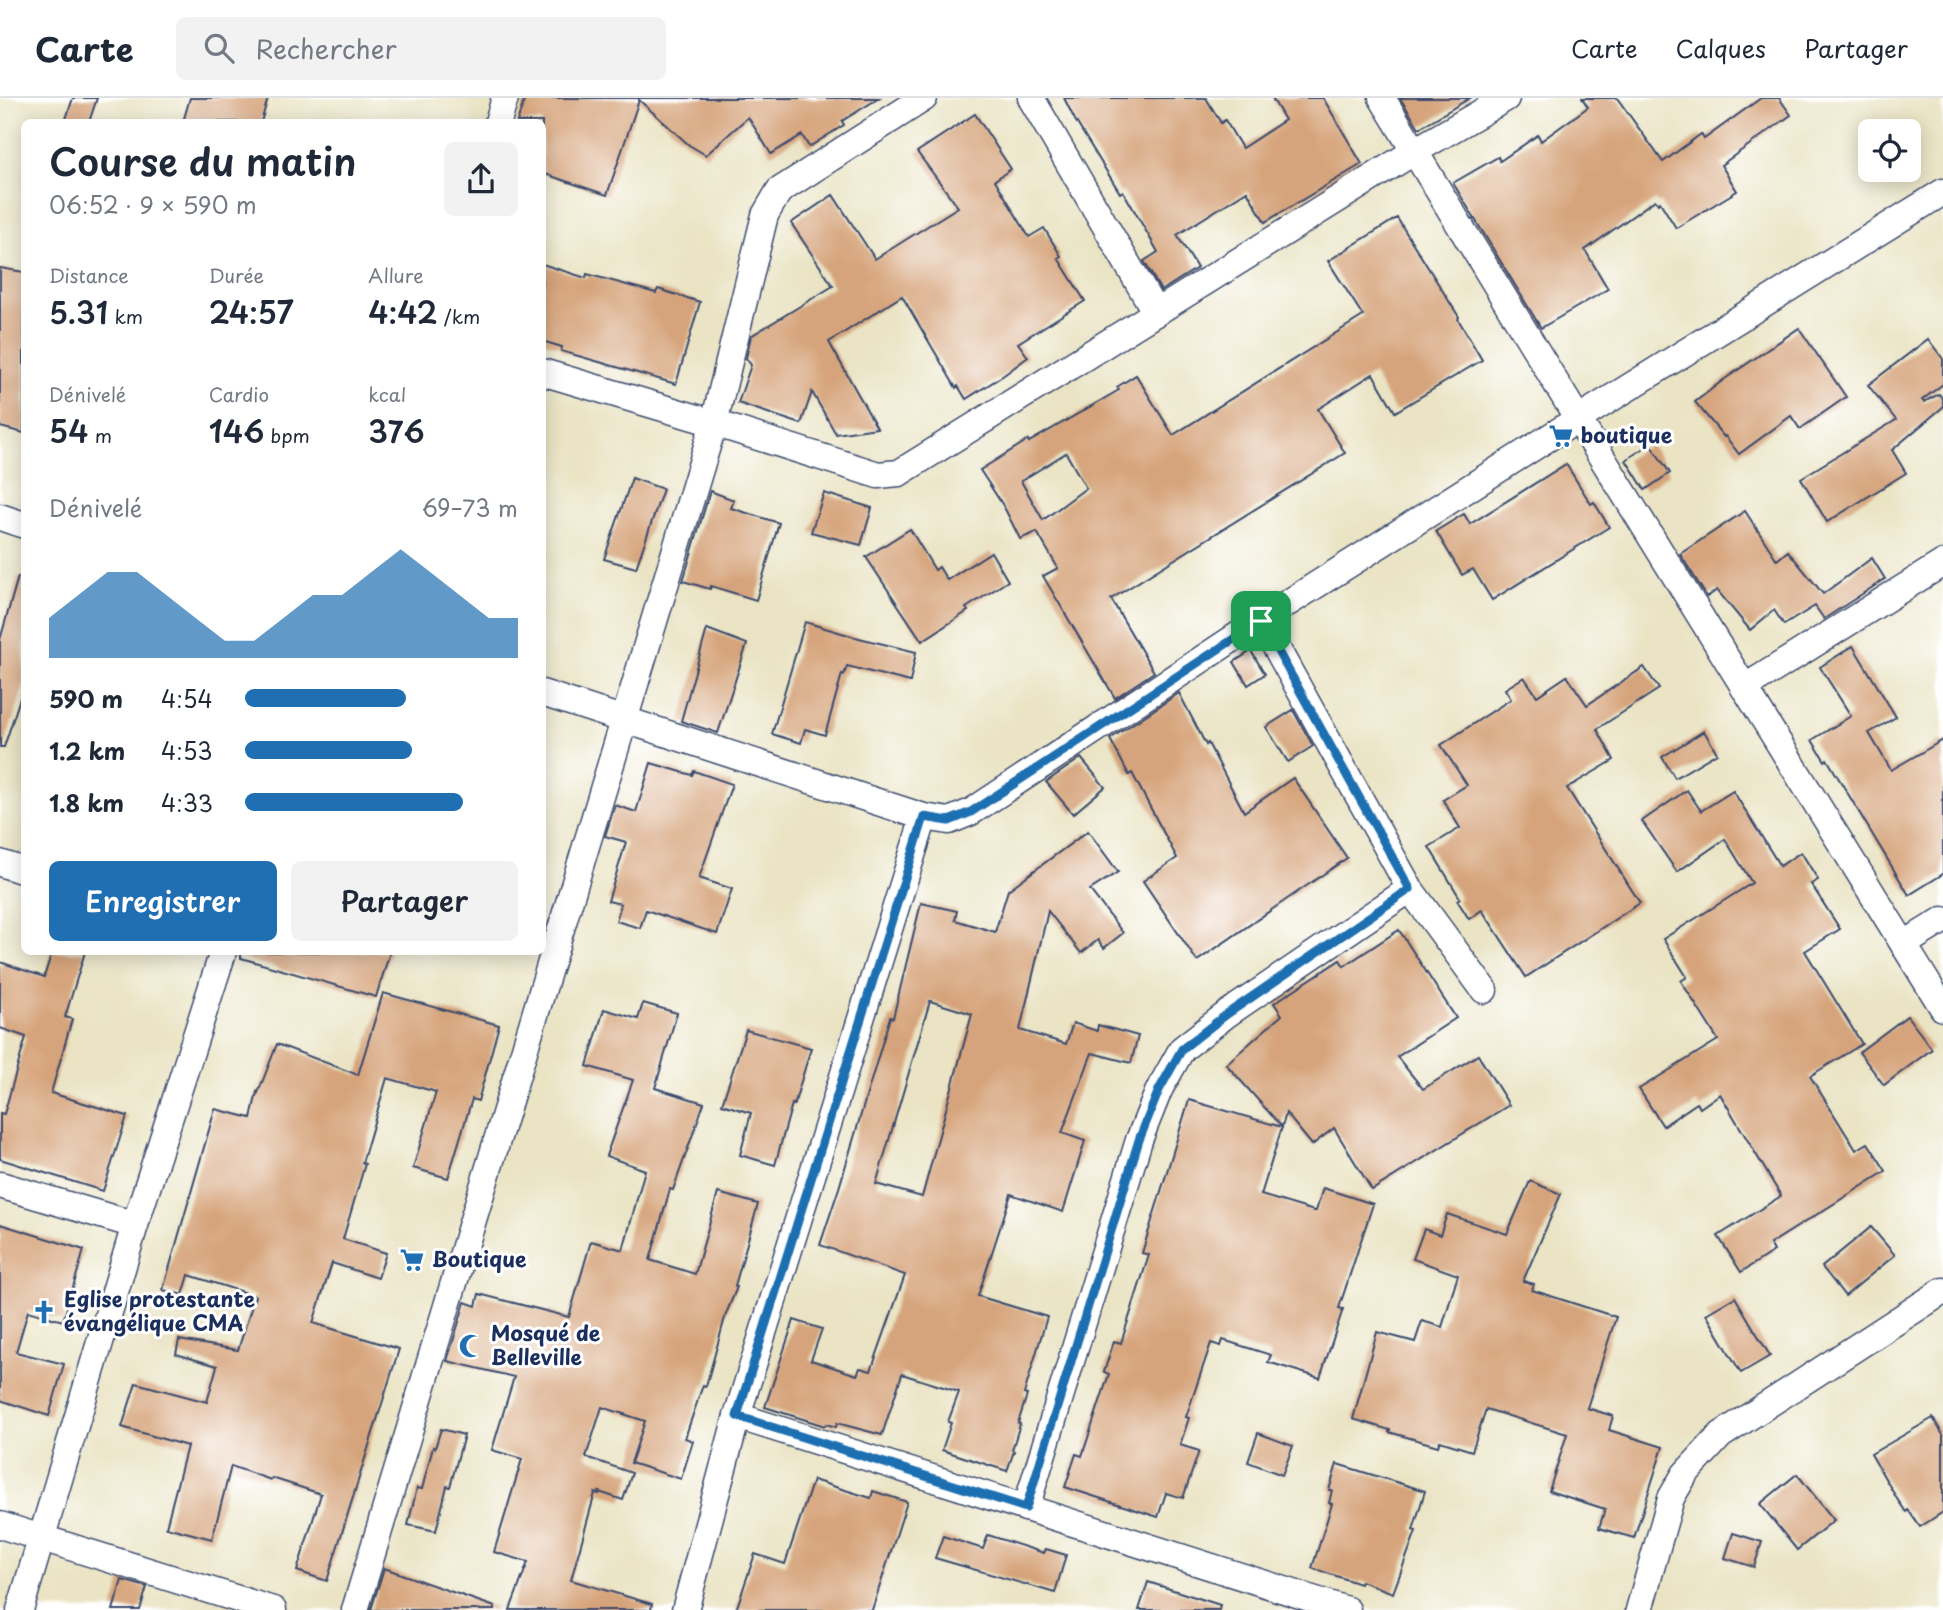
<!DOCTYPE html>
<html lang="fr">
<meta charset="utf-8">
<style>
:root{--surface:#fff;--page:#f2f2f3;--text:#1f2937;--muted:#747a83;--line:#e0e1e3;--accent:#1f6fb2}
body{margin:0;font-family:"Playpen Sans",sans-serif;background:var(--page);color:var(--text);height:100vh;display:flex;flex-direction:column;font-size:26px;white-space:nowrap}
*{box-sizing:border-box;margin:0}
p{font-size:23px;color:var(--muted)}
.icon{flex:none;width:38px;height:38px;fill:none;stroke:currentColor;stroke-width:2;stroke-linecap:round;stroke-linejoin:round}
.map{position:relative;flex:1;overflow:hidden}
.panel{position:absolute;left:21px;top:21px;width:525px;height:836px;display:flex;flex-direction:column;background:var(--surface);border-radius:10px;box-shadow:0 4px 18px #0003}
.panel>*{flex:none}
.buttons{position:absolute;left:1858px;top:21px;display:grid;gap:14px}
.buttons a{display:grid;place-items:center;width:63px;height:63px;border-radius:10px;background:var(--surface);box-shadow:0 4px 18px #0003;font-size:35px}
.pin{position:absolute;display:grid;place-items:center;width:60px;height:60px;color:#fff;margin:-30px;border-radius:14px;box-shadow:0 4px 10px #0006}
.round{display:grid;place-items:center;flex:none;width:74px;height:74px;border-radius:10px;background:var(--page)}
.headline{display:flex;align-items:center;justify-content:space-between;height:119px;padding:0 28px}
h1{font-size:38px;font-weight:600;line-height:52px}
.metrics{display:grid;grid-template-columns:repeat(3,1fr);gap:10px;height:119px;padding:7px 28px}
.metrics div{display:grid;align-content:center}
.metrics b{font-size:30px;font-weight:600}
.metrics small{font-size:19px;font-weight:400}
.metrics p{font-size:19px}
.chart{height:196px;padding:14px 28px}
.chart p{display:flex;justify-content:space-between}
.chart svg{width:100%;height:126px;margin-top:7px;fill:var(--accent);opacity:.7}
.primary-button{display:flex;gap:14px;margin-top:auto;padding:14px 28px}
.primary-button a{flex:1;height:80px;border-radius:10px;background:var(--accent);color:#fff;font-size:28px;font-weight:600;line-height:80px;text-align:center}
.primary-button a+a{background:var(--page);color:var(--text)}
ul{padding:0 28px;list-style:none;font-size:23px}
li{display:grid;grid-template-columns:112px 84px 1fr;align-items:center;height:52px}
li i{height:18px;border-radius:9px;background:var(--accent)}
header{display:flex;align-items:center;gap:42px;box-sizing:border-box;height:98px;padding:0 35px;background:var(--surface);border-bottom:2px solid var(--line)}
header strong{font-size:33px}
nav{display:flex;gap:38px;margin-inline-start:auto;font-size:24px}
.search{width:490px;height:63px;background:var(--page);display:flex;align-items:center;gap:18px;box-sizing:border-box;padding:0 24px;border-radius:10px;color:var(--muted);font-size:26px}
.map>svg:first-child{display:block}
.building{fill:#d6a47b;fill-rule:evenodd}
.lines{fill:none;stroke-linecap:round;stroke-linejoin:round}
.street-casing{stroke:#3a4a6d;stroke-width:29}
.street{stroke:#fff;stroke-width:26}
.route-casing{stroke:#fff;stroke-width:14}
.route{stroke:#1f6fb2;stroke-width:9}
.labels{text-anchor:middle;stroke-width:6;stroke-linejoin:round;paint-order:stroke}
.poi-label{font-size:21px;font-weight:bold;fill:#1b2f5e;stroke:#fff;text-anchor:start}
</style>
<header>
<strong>Carte</strong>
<div class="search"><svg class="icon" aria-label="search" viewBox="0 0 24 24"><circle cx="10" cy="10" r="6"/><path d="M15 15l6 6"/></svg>Rechercher</div>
<nav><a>Carte</a><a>Calques</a><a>Partager</a></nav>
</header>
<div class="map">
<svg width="1943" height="1512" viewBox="0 0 1943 1512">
<rect width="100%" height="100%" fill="#fff"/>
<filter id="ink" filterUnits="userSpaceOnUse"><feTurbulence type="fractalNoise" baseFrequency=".0143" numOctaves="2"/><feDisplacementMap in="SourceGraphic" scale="14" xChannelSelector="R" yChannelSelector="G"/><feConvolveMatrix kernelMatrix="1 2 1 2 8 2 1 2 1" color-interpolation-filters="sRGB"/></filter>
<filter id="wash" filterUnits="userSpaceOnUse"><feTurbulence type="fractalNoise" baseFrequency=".00686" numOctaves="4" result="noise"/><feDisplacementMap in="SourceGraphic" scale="28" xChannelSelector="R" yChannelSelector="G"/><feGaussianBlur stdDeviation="1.57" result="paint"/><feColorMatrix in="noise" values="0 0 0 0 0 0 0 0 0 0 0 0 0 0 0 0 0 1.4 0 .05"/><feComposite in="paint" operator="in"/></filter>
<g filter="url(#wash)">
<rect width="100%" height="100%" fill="#eae4c5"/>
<g id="blocks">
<g class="building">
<polygon points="73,0 97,0 89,24 65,24"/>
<polygon points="190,0 268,0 261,24 183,24"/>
<polygon points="525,0 879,0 842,23 844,27 809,49 802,37 771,56 748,19 706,57 689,47 639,2 607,97 542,75 542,24 517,24"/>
<polygon points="1064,0 1206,0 1221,25 1225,22 1242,50 1285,22 1272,0 1323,0 1362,66 1265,124 1247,93 1177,137 1197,170 1161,193 1144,163 1158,154 1123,93 1120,95 1075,22"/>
<polygon points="1400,0 1470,0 1419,30"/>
<polygon points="1582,0 1617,0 1663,64 1701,36 1704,41 1761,0 1779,0 1791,17 1721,67 1737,93 1676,130 1660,104 1658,106 1655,102 1585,152 1608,191 1541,230 1453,85 1498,59 1500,63 1538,37 1541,43 1588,9"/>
<polygon points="975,16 1011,71 995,82 1029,139 1044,130 1061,158 1058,160 1085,203 1018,245 1028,259 1004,277 966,301 958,288 956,290 902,198 829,244 877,330 836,336 812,294 801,326 738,305 751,267 746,260 751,238 833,188 791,125 833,97 875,161 958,109 917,54"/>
<path d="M 1397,120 L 1459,219 L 1458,221 L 1482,262 L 1395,314 L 1373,276 L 1318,311 L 1345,355 L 1111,501 L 1154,574 L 1115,600 L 1043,478 L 1058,470 L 1037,434 L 1020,441 L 1004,409 L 980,372 L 1028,342 L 1029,344 L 1119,292 L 1117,289 L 1136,277 L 1173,337 L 1363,218 L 1328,163 ZM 1066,355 L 1086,390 L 1043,422 L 1021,383 Z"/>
<polygon points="542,166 586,180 587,176 656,195 658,191 700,204 676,286 561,253 562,249 542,243"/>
<polygon points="0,170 24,174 24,335 0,329"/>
<polygon points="1799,230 1846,299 1800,331 1791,318 1739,356 1725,338 1724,339 1695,304 1722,283"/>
<polygon points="1928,241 1943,261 1943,286 1922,302 1924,304 1939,296 1943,301 1943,309 1892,352 1906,375 1827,424 1801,380 1896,322 1868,287"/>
<polygon points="1650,346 1670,375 1645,392 1626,362"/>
<polygon points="1566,366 1591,406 1594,404 1609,429 1492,502 1473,471 1462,477 1436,433 1464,416 1470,426"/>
<polygon points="632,380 663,391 636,470 604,461"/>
<polygon points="710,393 734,402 731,410 779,425 756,502 711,488 710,491 683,483"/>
<polygon points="824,395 872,410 861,447 811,434"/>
<polygon points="1745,413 1777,462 1788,453 1823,496 1872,460 1885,481 1824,521 1815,508 1784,527 1774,512 1750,532 1717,492 1707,499 1680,456"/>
<polygon points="910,431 935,472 939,469 947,482 991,454 1008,483 966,510 968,513 922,543 866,459"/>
<polygon points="18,479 24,480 24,588 4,649 0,649 0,542"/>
<polygon points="805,524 855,539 916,554 910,584 847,568 844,577 842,576 825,637 805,631 801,645 772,636"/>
<polygon points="707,531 747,546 718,635 681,623"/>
<polygon points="1853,548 1896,619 1869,635 1891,672 1943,642 1943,776 1909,797 1827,661 1825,663 1812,642 1851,618 1820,569"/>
<polygon points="1251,553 1265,576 1248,587 1234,564"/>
<polygon points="1644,569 1659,591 1597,631 1614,662 1567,690 1640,805 1526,879 1482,812 1469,821 1457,802 1460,800 1429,749 1460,730 1443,702 1467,687 1441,647 1511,601 1505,591 1524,579 1537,598 1567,578 1587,607"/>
<polygon points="1179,595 1206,647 1208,645 1244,714 1293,680 1347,760 1197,863 1143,783 1177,760 1132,675 1129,677 1110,641"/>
<polygon points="1293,612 1313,648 1288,664 1266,629"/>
<polygon points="1704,633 1717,655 1675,680 1662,659"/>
<polygon points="1081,660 1105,689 1073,716 1046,684"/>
<polygon points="651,665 692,677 694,673 732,686 699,780 732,791 717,836 646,812 640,830 616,823 621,806 608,803 626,744 605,738 615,707 636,714"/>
<polygon points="1687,692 1701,713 1733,693 1780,768 1801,754 1818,782 1811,786 1840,831 1805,853 1862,946 1810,978 1856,1052 1868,1045 1886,1073 1770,1146 1774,1153 1741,1174 1718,1138 1781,1098 1720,996 1700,1010 1697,1005 1663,1028 1639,991 1718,942 1681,883 1687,879 1663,841 1752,785 1725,741 1677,774 1642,723"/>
<path d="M 1088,733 L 1118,774 L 1090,792 L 1123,835 L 1104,850 L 1098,842 L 1081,855 L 1048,813 L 1020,932 L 1066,946 L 1073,925 L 1097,933 L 1098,927 L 1138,938 L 1131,965 L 1092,955 L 1062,1035 L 1085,1043 L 1063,1114 L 1011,1096 L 978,1198 L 1047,1219 L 1024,1296 L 1027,1297 L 1018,1325 L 1020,1326 L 1012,1352 L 1014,1353 L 1007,1373 L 942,1352 L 951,1325 L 948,1324 L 959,1294 L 902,1276 L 882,1337 L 837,1325 L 836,1329 L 826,1326 L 825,1328 L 765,1309 L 794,1222 L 822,1231 L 811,1262 L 857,1277 L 860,1270 L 871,1273 L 905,1177 L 820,1147 L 839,1090 L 890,919 L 893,920 L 921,805 L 957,813 L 955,822 L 995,834 L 1008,792 ZM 930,903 L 972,916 L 922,1099 L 876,1086 Z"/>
<polygon points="1399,832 1456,920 1397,959 1423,991 1478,957 1509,1007 1372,1092 1334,1030 1312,1047 1286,1015 1282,1029 1226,966 1282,917 1274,905 1340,862 1344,868"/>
<polygon points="52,854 85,854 65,919 72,921 51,995 127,1018 103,1093 0,1061 0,1015 4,1016 26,939 0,930 0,864 44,879"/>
<polygon points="241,854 390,854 376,899 241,860"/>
<polygon points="383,895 499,927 478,1003 472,1001 448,1080 413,1070 436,994 387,980 362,1065 365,1066 343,1141 386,1155 378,1180 332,1165 313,1225 399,1251 327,1483 297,1473 321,1396 272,1380 271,1382 231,1368 212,1441 166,1429 187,1348 122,1329 136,1285 207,1304 217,1268 176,1256 179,1242 238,1252 255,1198 189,1177 183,1197 163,1192 215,1011 251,1020 257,994 258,995 277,946 358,977"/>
<polygon points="643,905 677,915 655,990 704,1005 673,1092 670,1091 650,1162 695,1176 718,1095 758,1106 735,1188 737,1189 726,1216 706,1288 703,1287 685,1340 693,1343 681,1381 631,1365 645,1323 602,1309 586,1359 632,1375 623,1402 599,1394 599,1396 595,1395 571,1482 652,1506 651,1512 510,1512 528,1464 494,1454 522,1361 492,1352 514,1279 447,1263 465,1204 476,1208 479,1196 569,1219 591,1143 623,1152 645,1072 606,1058 633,982 587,968 604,911 638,921"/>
<polygon points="1907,918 1932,951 1884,987 1859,954"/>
<polygon points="746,932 811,950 794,1007 792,1006 775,1067 740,1057 751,1015 722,1006"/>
<polygon points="1189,1002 1282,1029 1261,1097 1314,1113 1316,1113 1323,1090 1373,1106 1339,1210 1343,1211 1320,1280 1268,1264 1271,1257 1223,1242 1221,1248 1211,1245 1186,1319 1189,1320 1180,1347 1199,1353 1183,1400 1166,1395 1158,1419 1065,1389 1076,1356 1082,1358 1109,1276 1104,1274 1114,1243 1121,1245 1149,1157 1142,1155"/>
<polygon points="1530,1083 1561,1096 1523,1183 1534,1186 1532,1192 1616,1219 1587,1310 1613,1318 1609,1332 1663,1349 1634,1440 1599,1430 1605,1411 1549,1393 1567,1336 1486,1311 1472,1353 1440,1343 1438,1348 1389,1334 1390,1332 1353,1321 1377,1234 1415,1244 1422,1223 1442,1229 1458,1177 1413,1161 1424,1131 1440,1137 1447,1116 1507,1136"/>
<polygon points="0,1126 84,1152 63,1223 28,1213 16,1254 64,1266 49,1318 0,1302"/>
<polygon points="1871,1129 1895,1157 1845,1198 1822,1169"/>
<polygon points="1735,1199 1770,1258 1741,1275 1706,1216"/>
<polygon points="1933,1320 1943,1337 1943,1414 1920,1429 1908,1412 1906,1414 1897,1401 1871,1356"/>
<polygon points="441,1331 464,1337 450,1389 447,1388 436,1433 408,1427 417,1390 422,1391 433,1349 435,1350"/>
<polygon points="1258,1335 1293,1348 1282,1377 1248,1364"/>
<polygon points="1337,1366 1425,1393 1413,1432 1416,1433 1393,1495 1361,1483 1360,1486 1312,1470 1332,1406 1329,1405 1332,1392 1329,1392"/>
<polygon points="1797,1376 1834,1422 1797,1452 1760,1406"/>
<polygon points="813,1382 871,1400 873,1393 907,1404 872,1512 736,1512 755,1456 785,1466"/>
<polygon points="1733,1435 1762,1444 1754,1469 1725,1460"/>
<polygon points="988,1437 1044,1455 1046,1451 1066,1457 1055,1495 935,1460 943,1438 983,1451"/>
<polygon points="384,1470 495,1509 495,1512 371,1512"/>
<polygon points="122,1482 147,1489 140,1512 113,1512"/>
<polygon points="1148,1484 1220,1507 1219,1512 1139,1512"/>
</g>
</g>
</g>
<g filter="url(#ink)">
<use href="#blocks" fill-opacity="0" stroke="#3a4a6d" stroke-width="2"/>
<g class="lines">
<g class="street-casing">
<g id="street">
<polyline points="1031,0 1156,215"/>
<polyline points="1382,0 1578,321 1943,910"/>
<polyline points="498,24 505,0"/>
<polyline points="542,274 714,325 878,377 899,375 1415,53 1506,0"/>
<polyline points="0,419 24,427"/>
<polyline points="1261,522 1410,791 1484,892"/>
<polyline points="1744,590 1943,465"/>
<polyline points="542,595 924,719 949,723 971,714 1261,522 1578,321 1943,94"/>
<polyline points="0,765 24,773"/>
<polyline points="1904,846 1943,822"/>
<polyline points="0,1087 135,1127"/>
<polyline points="737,1318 1347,1512"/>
<polyline points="1026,1410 1139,1042 1159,992 1182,951 1227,916 1410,791"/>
<polyline points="0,1427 273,1512"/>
<polyline points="20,1512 135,1127 223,854"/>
<polyline points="355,1512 714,325 765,117 779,93 924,0"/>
<polyline points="685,1512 737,1318 924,719"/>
<polyline points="1639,1512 1671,1400 1685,1376 1721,1337 1943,1193"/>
</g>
</g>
<use href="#street" class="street"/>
</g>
</g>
<g class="lines" filter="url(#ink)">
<g class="route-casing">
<polygon id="route" points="1261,523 1410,791 1227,916 1182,951 1159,992 1139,1042 1026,1410 737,1318 924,719 949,723 971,714"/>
</g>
<use href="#route" class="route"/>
</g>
<defs>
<g id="supermarket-bare" transform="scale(1.89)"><path d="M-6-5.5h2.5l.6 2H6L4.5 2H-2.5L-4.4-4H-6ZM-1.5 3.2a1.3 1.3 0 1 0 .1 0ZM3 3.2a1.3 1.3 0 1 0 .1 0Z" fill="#1f6fb2" stroke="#fff" stroke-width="2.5" paint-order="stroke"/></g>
<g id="church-bare" transform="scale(1.89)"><path d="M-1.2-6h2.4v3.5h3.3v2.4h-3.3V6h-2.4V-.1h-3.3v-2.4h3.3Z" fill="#1f6fb2" stroke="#fff" stroke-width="2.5" paint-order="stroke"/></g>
<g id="mosque-bare" transform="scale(1.89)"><path d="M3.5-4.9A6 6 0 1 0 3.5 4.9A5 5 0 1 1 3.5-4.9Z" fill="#1f6fb2" stroke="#fff" stroke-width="2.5" paint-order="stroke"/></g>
</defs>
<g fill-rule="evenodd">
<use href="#supermarket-bare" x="1561" y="338"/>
<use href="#supermarket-bare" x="412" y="1162"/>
<use href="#church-bare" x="44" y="1214"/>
<use href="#mosque-bare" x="471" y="1248"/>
</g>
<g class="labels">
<g class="poi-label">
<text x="1581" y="345">boutique</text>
<text x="432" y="1169">Boutique</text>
<text x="64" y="1209">Eglise protestante<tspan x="64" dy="24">évangélique CMA</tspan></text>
<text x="491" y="1243">Mosqué de<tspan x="491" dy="24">Belleville</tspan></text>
</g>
</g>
</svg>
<div class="buttons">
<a><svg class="icon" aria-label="locate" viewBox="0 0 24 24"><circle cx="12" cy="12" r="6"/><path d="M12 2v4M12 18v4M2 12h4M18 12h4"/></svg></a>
</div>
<div class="pin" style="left:1261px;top:523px;background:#1e9e55"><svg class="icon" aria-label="arrive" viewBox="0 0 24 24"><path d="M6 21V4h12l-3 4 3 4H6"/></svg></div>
<section class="panel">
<div class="headline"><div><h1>Course du matin</h1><p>06:52 · 9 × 590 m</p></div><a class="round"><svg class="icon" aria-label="share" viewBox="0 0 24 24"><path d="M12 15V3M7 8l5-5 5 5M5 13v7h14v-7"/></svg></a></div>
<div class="metrics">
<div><p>Distance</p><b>5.31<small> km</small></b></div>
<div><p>Durée</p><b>24:57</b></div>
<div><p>Allure</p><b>4:42<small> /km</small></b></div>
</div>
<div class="metrics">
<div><p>Dénivelé</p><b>54<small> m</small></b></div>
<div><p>Cardio</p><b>146<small> bpm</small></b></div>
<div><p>kcal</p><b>376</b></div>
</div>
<div class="chart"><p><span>Dénivelé</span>69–73 m</p>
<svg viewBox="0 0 160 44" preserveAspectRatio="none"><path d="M0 44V30L10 22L20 14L30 14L40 22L50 30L60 38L70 38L80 30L90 22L100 22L110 14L120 6L130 14L140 22L150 30L160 30V44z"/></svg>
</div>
<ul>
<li><b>590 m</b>4:54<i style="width:59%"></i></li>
<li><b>1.2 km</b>4:53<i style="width:61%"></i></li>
<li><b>1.8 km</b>4:33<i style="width:80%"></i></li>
</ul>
<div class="primary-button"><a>Enregistrer</a><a>Partager</a></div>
</section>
</div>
